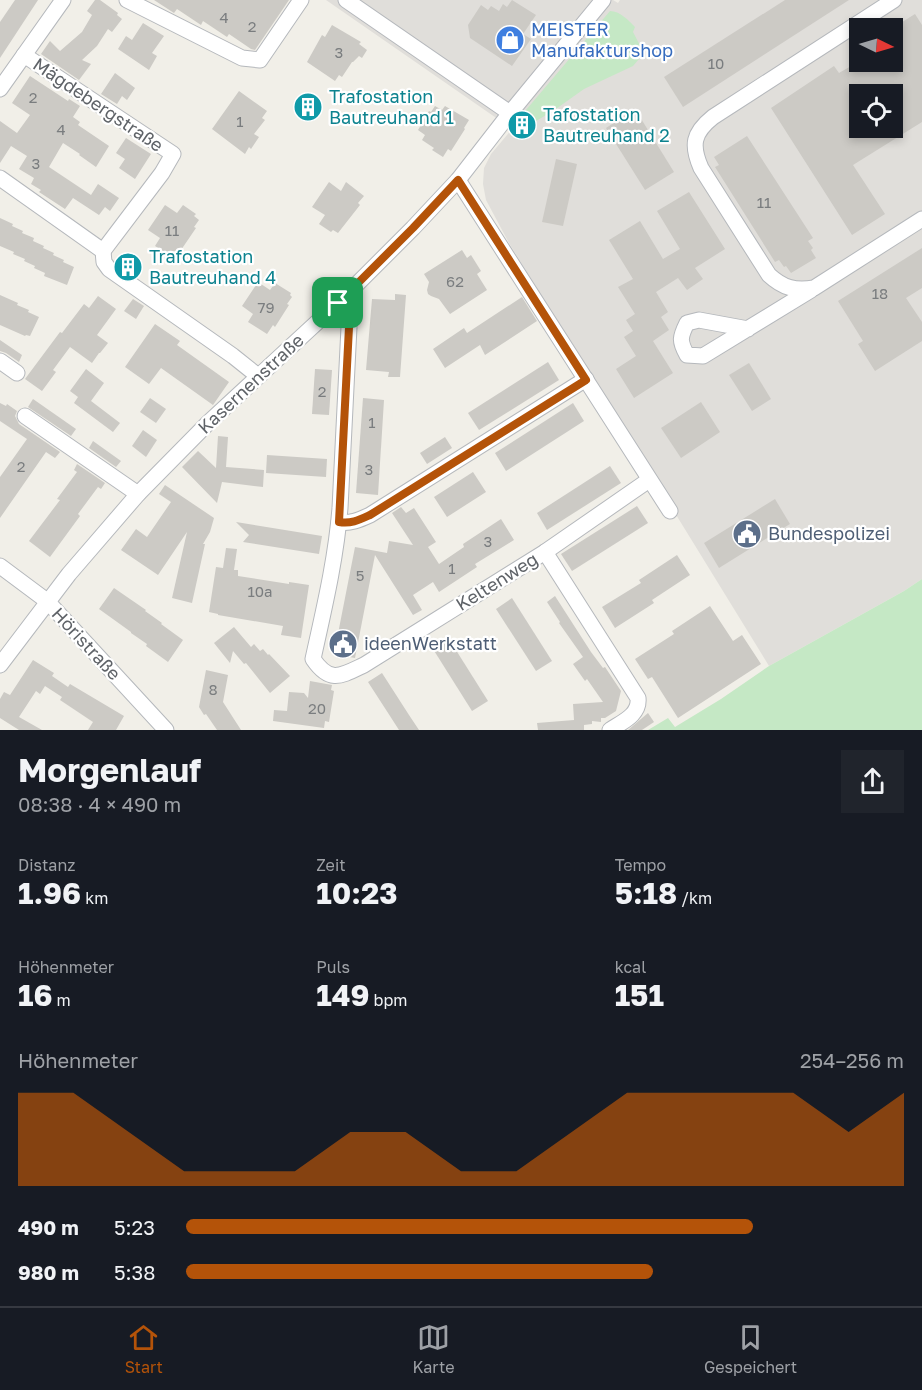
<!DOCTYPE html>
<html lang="de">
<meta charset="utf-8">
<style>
:root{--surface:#171b24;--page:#20242c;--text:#f1f3f6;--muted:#9ea1a6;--line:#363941;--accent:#b45309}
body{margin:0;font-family:"Golos Text",sans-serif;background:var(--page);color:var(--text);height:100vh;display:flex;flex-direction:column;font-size:22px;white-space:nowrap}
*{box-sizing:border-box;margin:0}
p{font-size:20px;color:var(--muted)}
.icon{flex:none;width:33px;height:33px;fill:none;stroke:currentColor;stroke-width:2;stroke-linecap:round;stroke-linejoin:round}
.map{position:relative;height:730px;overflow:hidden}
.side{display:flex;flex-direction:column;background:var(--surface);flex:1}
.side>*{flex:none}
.needle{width:39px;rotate:95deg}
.fabs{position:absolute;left:849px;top:18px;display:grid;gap:12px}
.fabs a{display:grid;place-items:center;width:54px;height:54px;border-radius:0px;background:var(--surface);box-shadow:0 3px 9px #0003;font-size:30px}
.pin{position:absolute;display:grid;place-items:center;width:51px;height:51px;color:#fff;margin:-26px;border-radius:12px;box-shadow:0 3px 9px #0006}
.round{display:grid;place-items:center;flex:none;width:63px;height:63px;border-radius:0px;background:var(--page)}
.headline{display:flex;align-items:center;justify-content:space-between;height:102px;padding:0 18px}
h1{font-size:33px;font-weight:700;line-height:45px}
.figures{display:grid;grid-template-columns:repeat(3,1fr);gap:9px;height:102px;padding:6px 18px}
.figures div{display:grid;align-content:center}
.figures b{font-size:30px;font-weight:700}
.figures small{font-size:16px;font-weight:400}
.figures p{font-size:16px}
.chart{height:168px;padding:12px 18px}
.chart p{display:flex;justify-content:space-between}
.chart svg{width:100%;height:108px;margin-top:6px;fill:var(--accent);opacity:.7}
ul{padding:0 18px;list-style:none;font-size:20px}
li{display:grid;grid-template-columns:96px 72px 1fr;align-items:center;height:45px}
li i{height:15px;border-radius:8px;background:var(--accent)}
.menu{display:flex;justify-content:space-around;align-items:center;height:84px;border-top:2px solid var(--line);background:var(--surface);font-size:16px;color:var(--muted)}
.menu a{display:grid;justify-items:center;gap:3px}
.menu .current{color:var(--accent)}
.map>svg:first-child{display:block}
.industrial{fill:#e0deda;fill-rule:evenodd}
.green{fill:#c5e8c5}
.building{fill:#cccac5;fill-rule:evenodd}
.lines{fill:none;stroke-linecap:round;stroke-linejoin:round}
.minor-casing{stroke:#b5b8bc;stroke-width:17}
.minor{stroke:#fff;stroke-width:15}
.route-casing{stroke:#fff;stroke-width:12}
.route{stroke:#b45309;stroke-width:8}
.labels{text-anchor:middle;stroke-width:4.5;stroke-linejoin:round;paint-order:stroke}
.number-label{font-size:15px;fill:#7a7d7f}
.shop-label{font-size:18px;fill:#366cbe;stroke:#fff;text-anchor:start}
.culture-label{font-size:18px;fill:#0d838f;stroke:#fff;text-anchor:start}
.street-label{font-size:18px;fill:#5f6368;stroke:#fff}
.service-label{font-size:18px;fill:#4e5e75;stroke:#fff;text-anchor:start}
</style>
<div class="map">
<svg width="922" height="730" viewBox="0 0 922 730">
<rect width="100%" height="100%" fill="#f1efe8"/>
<path class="industrial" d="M 326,0 L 613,0 L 618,3 L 620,0 L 922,0 L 922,579 L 904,591 L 769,666 L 509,243 L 486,200 L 483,184 L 484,168 L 491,154 L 512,129 ZM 860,28 L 892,28 L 892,62 L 860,62 ZM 860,94 L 892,94 L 892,128 L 860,128 Z"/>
<g class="green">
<path d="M 610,11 C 620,11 628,20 635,27 L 633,32 L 644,53 L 633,66 L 584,89 L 553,111 L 536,121 L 526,116 L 526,110 Z"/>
<polygon points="922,579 922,730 648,730 668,718 675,727 721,699 769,666 904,591"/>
</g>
<g class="building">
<polygon points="15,0 38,0 0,58 0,22"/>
<polygon points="95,0 100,0 118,13 117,15 122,19 112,32 108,29 97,46 82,60 91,64 79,80 41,54 50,41 60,51 82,32 92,15 87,11"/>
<polygon points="154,0 289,0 255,50 251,49 229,34 227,37 203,21 201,25 177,9 174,13"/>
<polygon points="512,0 536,15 523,34 531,39 512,66 470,38 468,25 481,5 488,10 491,6 499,11 503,4 507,7"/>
<polygon points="785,0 849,0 683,107 664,77"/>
<path d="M 915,14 L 922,25 L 922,122 L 853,165 L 885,214 L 852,235 L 771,108 L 834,66 L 839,73 L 858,62 L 892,62 L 892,23 L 899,24 ZM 860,94 L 892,94 L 892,128 L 860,128 Z"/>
<polygon points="143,23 164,36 152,53 157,56 149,70 118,49 126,36 132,40"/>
<polygon points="332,25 361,42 359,44 367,50 362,58 359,56 353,62 352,62 342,77 339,75 335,81 307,62 322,35 325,37"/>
<polygon points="115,73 135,88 127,100 122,96 117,104 101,94"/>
<polygon points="30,76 68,101 69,99 80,106 73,117 80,122 78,125 109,146 96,167 79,155 80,154 63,143 49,167 91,195 98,184 119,198 110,211 105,207 99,215 73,198 65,209 39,192 41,190 31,184 34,178 19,169 27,156 11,146 0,163 0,121 17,133 30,115 12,103"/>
<polygon points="239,91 267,111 262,118 265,120 254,134 259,137 251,149 249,147 245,154 212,129"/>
<polygon points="435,106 442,110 445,106 469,120 464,128 465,129 451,151 448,149 443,157 432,150 434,148 422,140 425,135 418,130 429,111 431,112"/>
<polygon points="635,109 674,172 645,190 606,128"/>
<polygon points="747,136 813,238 808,241 813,248 811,250 816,258 791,273 786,266 784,267 779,260 775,262 715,167 719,165 714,157"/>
<polygon points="126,138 151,154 135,179 119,168 125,159 116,153"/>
<polygon points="556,159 577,164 563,226 542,222"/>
<polygon points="329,182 341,191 346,182 364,196 358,203 360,205 338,233 333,230 331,232 319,224 325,215 312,207"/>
<polygon points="689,192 725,249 695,268 703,279 687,290 678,278 656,292 668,312 661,317 669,330 653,341 673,373 634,398 616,369 636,356 624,337 633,331 626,320 635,314 618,287 633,279 609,240 640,221 663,259 680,249 657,211"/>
<polygon points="165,205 177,213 183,205 196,214 194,216 199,220 194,227 196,228 181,250 179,249 174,257 169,253 168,254 155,246 160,238 148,230"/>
<polygon points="0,218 13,224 12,226 23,231 22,233 34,238 33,241 44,246 43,248 54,253 53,255 64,260 63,262 74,267 67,285 44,276 45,273 34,268 35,266 24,261 25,259 13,254 14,252 0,246"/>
<polygon points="922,248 922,288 906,298 922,322 922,341 875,371 858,344 863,341 838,301"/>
<polygon points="462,250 467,258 471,255 481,271 477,274 487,290 450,314 439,299 431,296 428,294 427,290 429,282 424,274"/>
<polygon points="258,282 270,290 275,283 291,293 290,295 292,297 287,304 289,305 275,327 273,325 267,334 248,322 253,314 242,306"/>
<polygon points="395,294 406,295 400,377 388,377 389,372 366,370 372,299 395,300"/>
<polygon points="0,295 18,303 17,305 29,310 28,312 39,317 30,336 26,335 25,336 0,325"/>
<polygon points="98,296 116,309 97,335 108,343 100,353 99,353 92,363 70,347 53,370 56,372 42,391 25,379 60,332 62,333 84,304 89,308"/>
<polygon points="522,297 537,321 485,355 480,345 445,368 433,349 464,328 467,333"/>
<polygon points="133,299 144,306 136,319 124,311"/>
<polygon points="155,324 180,341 177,345 229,382 213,405 161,368 149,384 125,367"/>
<polygon points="0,340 22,355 19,362 6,353 0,351"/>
<polygon points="548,362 559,380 479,430 468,413"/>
<polygon points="749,363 771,399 752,411 729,375"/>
<polygon points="86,369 104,383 91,401 120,423 113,432 74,403 78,397 70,391"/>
<polygon points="315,369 332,370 329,415 312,414"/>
<polygon points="150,398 166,409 156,423 140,412"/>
<polygon points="363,398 384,400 378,495 356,493"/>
<polygon points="33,399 76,429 71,436 28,407"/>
<polygon points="701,402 720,432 681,458 661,428"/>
<polygon points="0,403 6,406 7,404 17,411 15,416 19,424 60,452 55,458 46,452 0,518 0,477 27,439 0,421"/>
<polygon points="573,403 584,421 506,471 495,453"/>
<polygon points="143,430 157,440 146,457 132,446"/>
<polygon points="218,436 228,437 226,467 264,470 263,487 222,482 217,503 182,467 198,451 216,468"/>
<polygon points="445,437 452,448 427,464 420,453"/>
<polygon points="93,441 121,461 116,467 89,448"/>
<polygon points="267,455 327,459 326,477 266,473"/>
<polygon points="77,464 105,483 101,489 98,487 78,514 80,516 50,557 29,541 60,500 57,499 77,472 74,470"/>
<polygon points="610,466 621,483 547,530 537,513"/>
<polygon points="473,472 486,492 447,517 434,497"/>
<polygon points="165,485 214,518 210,532 203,544 205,544 192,603 172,598 187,532 158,575 121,550 136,529 147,537 171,502 159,494"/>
<polygon points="775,499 790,524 719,568 704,543"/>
<polygon points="637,506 648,523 572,571 561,554"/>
<polygon points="401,507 406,513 414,508 436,542 428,547 439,564 464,547 463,544 501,519 514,540 475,564 477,567 439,592 433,582 413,595 422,610 413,615 375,555 355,658 334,654 355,547 387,553 389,541 413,545 392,513"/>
<polygon points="236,522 322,536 319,554 243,542 249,535"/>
<polygon points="226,548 237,549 234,570 238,570 238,576 289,584 289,582 309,585 301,638 281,635 283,626 218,615 218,614 209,612 216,567 223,568"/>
<polygon points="677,555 690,575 652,600 654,603 615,628 602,607 641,583 639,580"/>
<polygon points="114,588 146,610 145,611 162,623 161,624 183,640 168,662 146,646 147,644 131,633 131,632 99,609"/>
<polygon points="555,596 591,652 603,668 605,667 621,691 616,711 605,718 601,718 601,722 592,721 592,724 584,725 584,730 538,730 537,723 574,720 573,704 603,702 587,679 585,681 573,664 583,657 559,623 560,622 547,602"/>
<polygon points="512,598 552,661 536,671 496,609"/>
<polygon points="710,606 733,641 742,635 761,664 678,718 652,677 648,679 635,659 674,634 672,631"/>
<polygon points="234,627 251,647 254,644 260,651 263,649 268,655 269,654 290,676 270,693 246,663 244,664 233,651 230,663 214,643"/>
<polygon points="449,639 488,701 472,711 433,649"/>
<polygon points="33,660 54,673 52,676 68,687 70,684 124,716 116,730 88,730 93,722 60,700 62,697 45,686 40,694 36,691 19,717 42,730 19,730 0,718 0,699 4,692 10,695"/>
<polygon points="206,670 228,675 223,702 241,730 217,730 206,714 204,715 199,707"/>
<polygon points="382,673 409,715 419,730 399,730 390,716 368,682"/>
<polygon points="310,681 332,685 331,690 334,691 329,722 325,721 324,728 273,721 274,710 287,711 289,692 304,693 308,698"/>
<polygon points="648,713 654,722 642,730 628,730"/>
</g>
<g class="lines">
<g class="minor-casing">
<g id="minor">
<polyline points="127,0 242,58 260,60 301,0"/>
<polyline points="346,0 510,113"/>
<path d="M 894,0 L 713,117 C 693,133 691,145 701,168 L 769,275 C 783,288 795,291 814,288 L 922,219"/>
<polyline points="24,55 173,154 162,173 103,251"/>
<polyline points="0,89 63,0"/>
<polyline points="0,178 103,251 104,262 109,269 233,356 258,376"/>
<polyline points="458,180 670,511"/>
<path d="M 338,303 L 345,312 L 349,327 L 340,508 C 336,559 324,609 313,659 C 330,684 341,676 364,665 L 545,552 L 649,480"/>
<path d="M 748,329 L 699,320 L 687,323 C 680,337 679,341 687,355 L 703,356 L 811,290"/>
<polyline points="0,361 17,373"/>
<polyline points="25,416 138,494"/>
<path d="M 339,522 C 350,524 359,520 370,515 L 586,379"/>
<path d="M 545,552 L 638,698 C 640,715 622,722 610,730"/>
<polyline points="0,566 47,601 166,730"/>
<polyline points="0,665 69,574 138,494 208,423 338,303 413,228 458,180 510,113 603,0"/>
</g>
</g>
<use href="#minor" class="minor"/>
</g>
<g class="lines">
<g class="route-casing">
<path id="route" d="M 458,180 L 586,380 L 370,515 C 359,520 351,524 339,522 L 349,327 L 345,312 L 338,303 L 413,228 Z"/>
</g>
<use href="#route" class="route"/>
</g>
<defs>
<g id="shop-disc" transform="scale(1.5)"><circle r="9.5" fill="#3f7fe0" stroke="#fff"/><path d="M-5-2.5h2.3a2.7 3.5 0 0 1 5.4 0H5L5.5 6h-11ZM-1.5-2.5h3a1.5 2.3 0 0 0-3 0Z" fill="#fff"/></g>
<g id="building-disc" transform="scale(1.5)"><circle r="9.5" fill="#0f9aa8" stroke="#fff"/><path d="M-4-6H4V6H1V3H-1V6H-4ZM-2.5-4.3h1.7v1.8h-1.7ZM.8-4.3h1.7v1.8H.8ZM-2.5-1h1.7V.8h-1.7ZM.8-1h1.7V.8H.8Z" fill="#fff"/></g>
<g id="civic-disc" transform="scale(1.5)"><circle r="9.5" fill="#5c6f8a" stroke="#fff"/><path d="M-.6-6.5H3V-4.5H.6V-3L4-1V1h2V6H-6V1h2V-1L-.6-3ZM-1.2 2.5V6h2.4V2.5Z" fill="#fff"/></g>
</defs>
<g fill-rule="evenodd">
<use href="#shop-disc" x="510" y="40"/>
<use href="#building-disc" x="308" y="107"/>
<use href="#building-disc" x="522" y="125"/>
<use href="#building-disc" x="128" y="267"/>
<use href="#civic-disc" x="747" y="534"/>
<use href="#civic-disc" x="343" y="644"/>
</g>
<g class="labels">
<g class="number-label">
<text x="224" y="23">4</text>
<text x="252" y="32">2</text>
<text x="339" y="58">3</text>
<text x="716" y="69">10</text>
<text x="33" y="103">2</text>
<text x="240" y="127">1</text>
<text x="61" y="135">4</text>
<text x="36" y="169">3</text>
<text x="764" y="208">11</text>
<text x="172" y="236">11</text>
<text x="455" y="287">62</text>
<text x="880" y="299">18</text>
<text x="266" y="313">79</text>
<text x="322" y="397">2</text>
<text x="372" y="428">1</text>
<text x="21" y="472">2</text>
<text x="369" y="475">3</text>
<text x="488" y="547">3</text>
<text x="452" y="574">1</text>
<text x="360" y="581">5</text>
<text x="260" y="597">10a</text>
<text x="213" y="695">8</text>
<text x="317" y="714">20</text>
</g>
<g class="shop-label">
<text x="531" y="36">MEISTER<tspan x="531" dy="21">Manufakturshop</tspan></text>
</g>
<g class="culture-label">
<text x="329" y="103">Trafostation<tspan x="329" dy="21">Bautreuhand 1</tspan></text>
<text x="543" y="121">Tafostation<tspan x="543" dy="21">Bautreuhand 2</tspan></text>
<text x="149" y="263">Trafostation<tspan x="149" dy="21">Bautreuhand 4</tspan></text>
</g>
<g class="street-label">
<text transform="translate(98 105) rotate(34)" y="6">Mägdebergstraße</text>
<text transform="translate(251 384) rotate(-43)" y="6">Kasernenstraße</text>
<text transform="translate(497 582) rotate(-32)" y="6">Keltenweg</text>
<text transform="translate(86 644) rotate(47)" y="6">Höristraße</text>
</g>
<g class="service-label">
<text x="768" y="540">Bundespolizei</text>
<text x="364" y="650">ideenWerkstatt</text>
</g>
</g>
</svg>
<div class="fabs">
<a><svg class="needle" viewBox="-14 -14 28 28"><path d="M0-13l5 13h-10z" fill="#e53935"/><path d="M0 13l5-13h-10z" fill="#9ea1a6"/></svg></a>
<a><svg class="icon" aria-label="locate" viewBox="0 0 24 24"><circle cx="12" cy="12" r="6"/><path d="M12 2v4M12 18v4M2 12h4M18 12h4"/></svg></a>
</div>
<div class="pin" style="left:338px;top:303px;background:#1e9e55"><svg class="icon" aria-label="arrive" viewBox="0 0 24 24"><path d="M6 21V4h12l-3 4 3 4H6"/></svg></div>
</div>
<section class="side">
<div class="headline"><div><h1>Morgenlauf</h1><p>08:38 · 4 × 490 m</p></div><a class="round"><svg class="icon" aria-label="share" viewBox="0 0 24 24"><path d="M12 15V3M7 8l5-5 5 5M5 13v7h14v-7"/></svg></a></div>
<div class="figures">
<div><p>Distanz</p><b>1.96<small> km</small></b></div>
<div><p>Zeit</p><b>10:23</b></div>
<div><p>Tempo</p><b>5:18<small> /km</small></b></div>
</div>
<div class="figures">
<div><p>Höhenmeter</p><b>16<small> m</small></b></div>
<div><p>Puls</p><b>149<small> bpm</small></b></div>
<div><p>kcal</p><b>151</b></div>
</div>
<div class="chart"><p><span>Höhenmeter</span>254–256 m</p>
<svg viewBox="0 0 160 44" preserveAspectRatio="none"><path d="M0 44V6L10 6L20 22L30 38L40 38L50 38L60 22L70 22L80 38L90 38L100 22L110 6L120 6L130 6L140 6L150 22L160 6V44z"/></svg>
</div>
<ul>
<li><b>490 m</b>5:23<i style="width:79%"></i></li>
<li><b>980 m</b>5:38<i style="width:65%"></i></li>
</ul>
</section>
<nav class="menu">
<a class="current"><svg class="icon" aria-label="home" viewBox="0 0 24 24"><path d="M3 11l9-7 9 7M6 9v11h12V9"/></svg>Start</a>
<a><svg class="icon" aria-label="map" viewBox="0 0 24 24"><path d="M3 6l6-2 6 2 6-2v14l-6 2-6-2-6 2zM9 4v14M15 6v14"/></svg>Karte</a>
<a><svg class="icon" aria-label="saved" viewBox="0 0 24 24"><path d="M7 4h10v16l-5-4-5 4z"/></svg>Gespeichert</a>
</nav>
